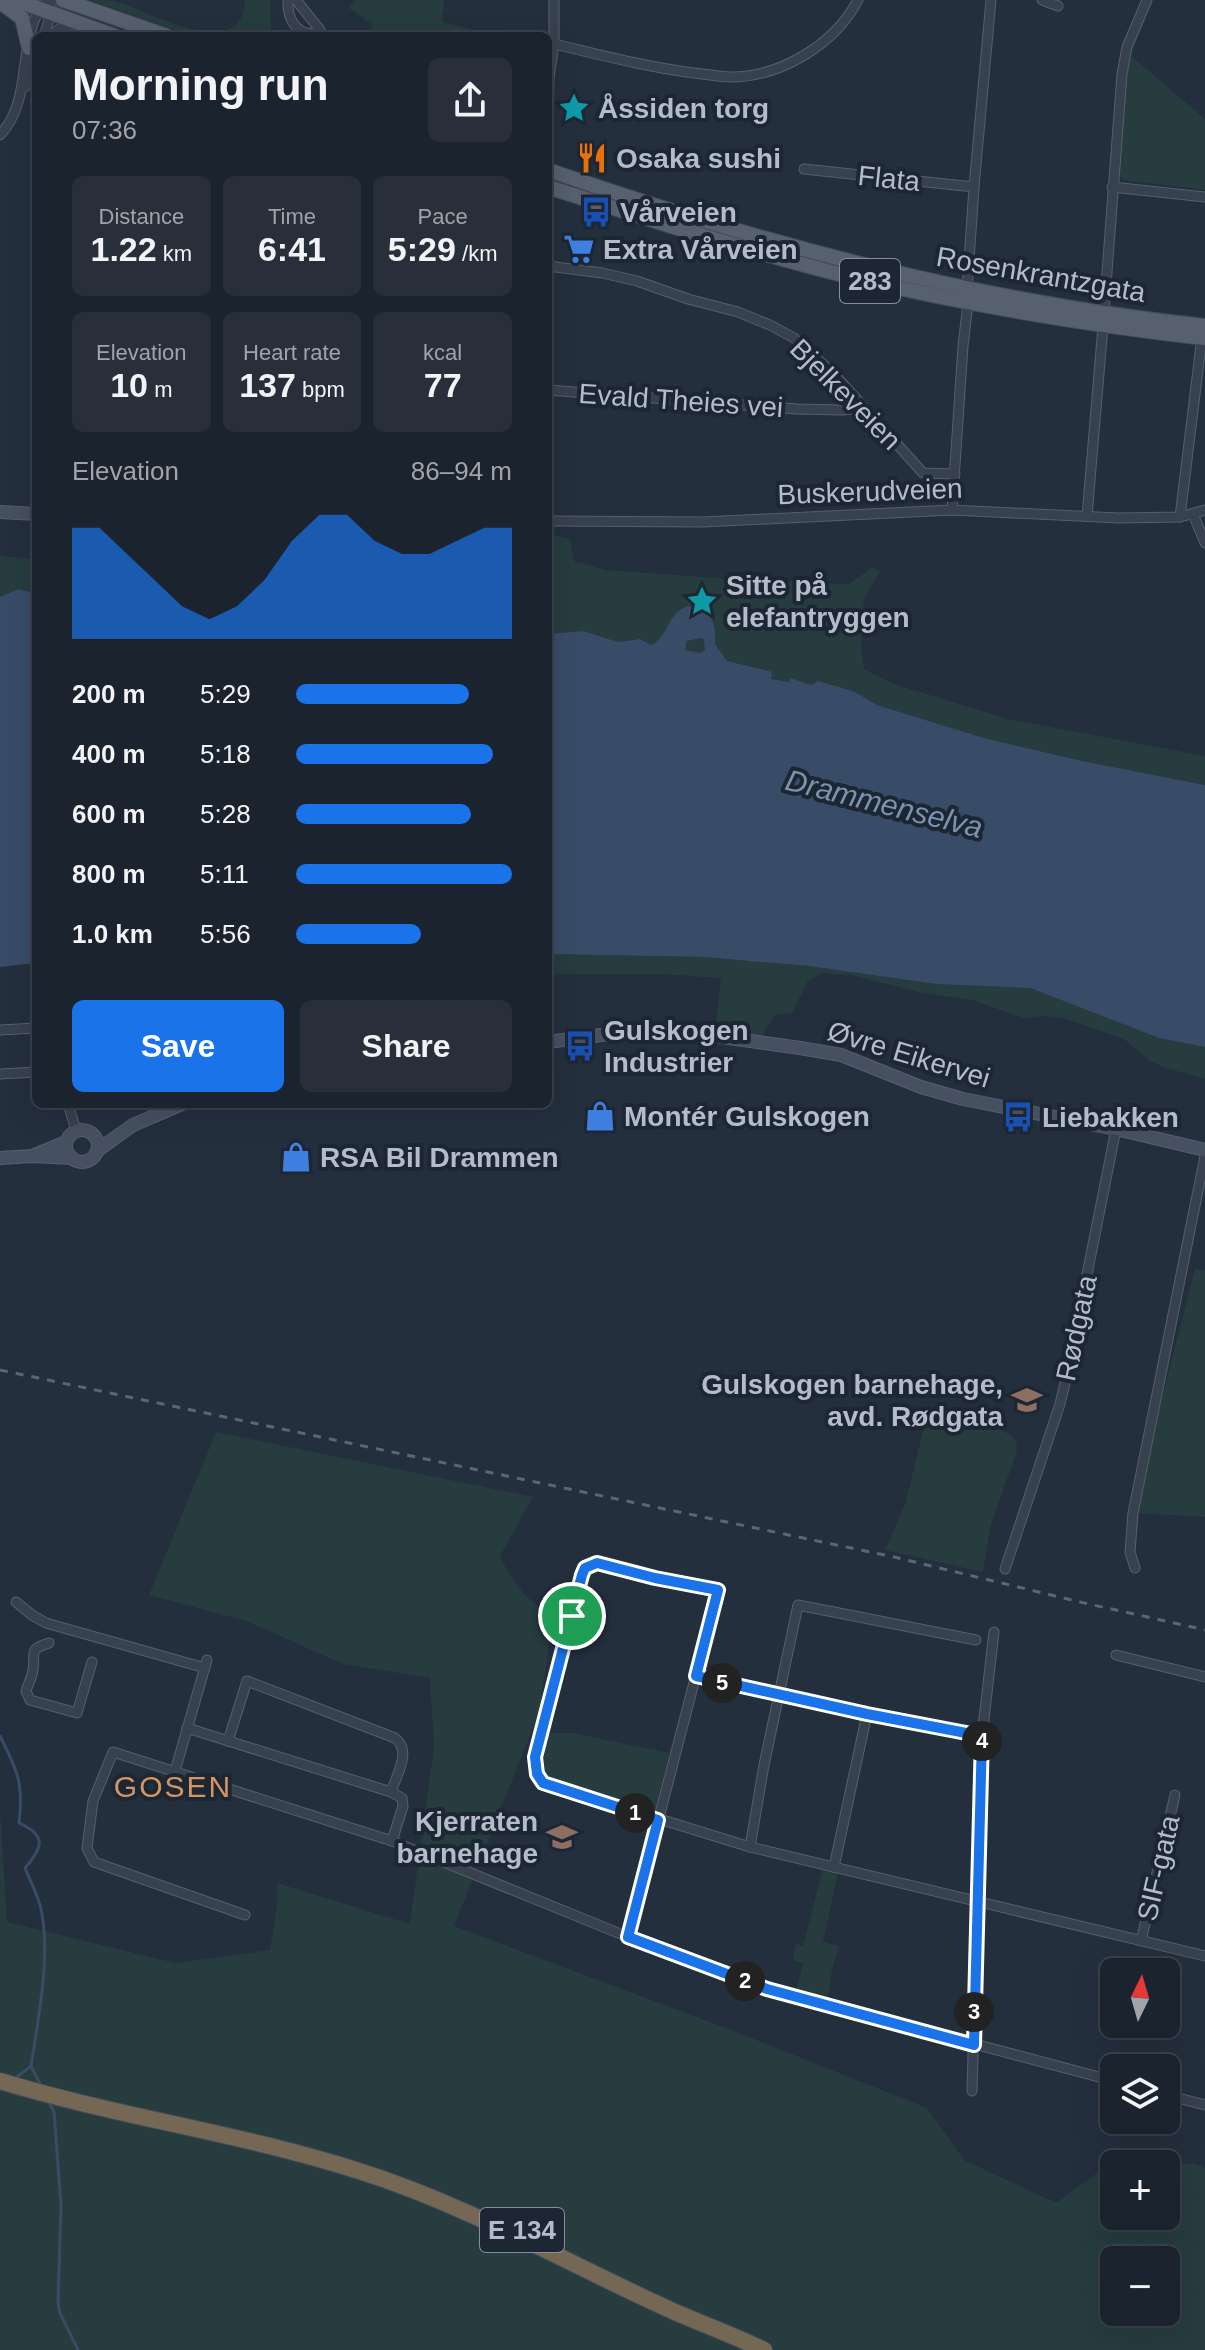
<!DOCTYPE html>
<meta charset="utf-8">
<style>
:root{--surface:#1b232e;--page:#282f3a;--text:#f1f3f6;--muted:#a0a4aa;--line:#39404a;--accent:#1a73e8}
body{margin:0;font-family:Arial,sans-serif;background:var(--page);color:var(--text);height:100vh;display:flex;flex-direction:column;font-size:30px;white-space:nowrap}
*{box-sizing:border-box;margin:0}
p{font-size:26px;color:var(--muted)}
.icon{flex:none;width:44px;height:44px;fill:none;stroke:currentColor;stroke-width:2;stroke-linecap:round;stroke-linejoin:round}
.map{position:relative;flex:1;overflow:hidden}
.details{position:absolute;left:32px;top:32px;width:520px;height:1076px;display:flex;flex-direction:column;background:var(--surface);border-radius:12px;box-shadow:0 8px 32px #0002,0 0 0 2px var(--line)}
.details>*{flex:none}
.needle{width:52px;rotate:5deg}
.buttons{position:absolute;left:1100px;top:1958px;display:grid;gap:16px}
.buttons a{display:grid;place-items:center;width:80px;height:80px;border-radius:12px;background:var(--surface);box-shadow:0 8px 32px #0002,0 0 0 2px var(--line);font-size:40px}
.pin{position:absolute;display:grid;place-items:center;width:68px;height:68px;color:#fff;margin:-34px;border:4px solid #fff;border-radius:50%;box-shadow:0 2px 8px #0007}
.km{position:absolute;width:40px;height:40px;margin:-20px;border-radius:50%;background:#222;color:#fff;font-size:22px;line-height:40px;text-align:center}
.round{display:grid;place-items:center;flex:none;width:84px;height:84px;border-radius:12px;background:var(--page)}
.overview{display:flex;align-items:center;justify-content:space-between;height:136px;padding:0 40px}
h1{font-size:44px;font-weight:700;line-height:60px}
.metrics{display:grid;grid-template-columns:repeat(3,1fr);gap:12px;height:136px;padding:8px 40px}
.metrics div{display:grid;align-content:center;border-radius:12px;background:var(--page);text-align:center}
.metrics b{font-size:34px;font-weight:700}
.metrics small{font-size:22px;font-weight:400}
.metrics p{font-size:22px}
.chart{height:224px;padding:16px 40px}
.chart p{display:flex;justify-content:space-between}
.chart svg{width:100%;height:144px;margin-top:8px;fill:var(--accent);opacity:.7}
.primary-button{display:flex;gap:16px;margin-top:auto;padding:16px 40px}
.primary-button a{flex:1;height:92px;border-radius:12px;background:var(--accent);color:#fff;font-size:32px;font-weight:700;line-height:92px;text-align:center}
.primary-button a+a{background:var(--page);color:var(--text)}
ul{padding:0 40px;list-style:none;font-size:26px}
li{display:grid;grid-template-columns:128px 96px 1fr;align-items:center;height:60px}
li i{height:20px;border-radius:10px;background:var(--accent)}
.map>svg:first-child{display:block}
.green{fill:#263c3f;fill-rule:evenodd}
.water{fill:#394c67;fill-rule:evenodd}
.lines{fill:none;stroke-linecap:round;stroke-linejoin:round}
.stream{stroke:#394c67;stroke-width:3}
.street-casing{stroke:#565f6c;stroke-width:11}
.secondary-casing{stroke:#565f6c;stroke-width:14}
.primary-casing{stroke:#414a57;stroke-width:16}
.highway-casing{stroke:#434c59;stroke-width:18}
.street{stroke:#38414e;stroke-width:9}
.secondary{stroke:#465061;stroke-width:12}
.primary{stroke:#56606e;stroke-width:14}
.highway{stroke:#746855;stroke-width:16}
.rail{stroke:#5a6575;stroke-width:3;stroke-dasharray:8 8;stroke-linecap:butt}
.route-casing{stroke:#fff;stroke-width:16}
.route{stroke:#1a73e8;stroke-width:10}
.labels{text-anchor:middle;stroke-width:8;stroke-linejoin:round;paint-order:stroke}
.shield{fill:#1d2633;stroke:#878f9c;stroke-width:2}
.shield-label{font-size:26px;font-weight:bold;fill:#b4bcc9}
.poi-label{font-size:28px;font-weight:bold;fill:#b4bcc9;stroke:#1d2633;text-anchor:start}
.street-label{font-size:28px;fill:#b4bcc9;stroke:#1d2633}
.water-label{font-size:30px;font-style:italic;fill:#7c92b1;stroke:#1d2633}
.neighbourhood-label{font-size:30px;letter-spacing:2px;fill:#d59563;stroke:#1d2633}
</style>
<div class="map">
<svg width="1205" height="2350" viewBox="0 0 1205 2350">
<rect width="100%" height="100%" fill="#242f3e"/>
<g class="green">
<path d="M 90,0 C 98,0 107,0 115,1 C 148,10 242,67 245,0 L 270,0 L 271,32 L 295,30 L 306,36 L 192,36 Z"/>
<polygon points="356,0 444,0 442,22 480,32 478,36 373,36 371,24 349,8"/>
<polygon points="1131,56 1205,119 1205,190 1124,180 1118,174 1124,80"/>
<path d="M 548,533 L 570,539 L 574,561 L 605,570 L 760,581 L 849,584 L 873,567 L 880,572 L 864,599 L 861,647 L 864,669 L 894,684 L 1008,719 L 1205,756 L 1205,785 L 1082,761 L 984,738 L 877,705 L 855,692 L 813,685 L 791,679 L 789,682 L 770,678 L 771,673 L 727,661 L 715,644 L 716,632 L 689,606 C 667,611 670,636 651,645 L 640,639 L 618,642 L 583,631 L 549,635 Z"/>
<polygon points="0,556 36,559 36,589 32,592 18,589 0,597"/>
<polygon points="701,638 704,640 706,650 700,653 685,650 687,641"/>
<polygon points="548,954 704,957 809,966 936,984 1030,988 1159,1038 1205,1047 1205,1079 1163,1067 1149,1060 1124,1039 1063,1018 1042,1016 1024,1018 972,1000 923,993 851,975 821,973 807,982 792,1013 775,1015 761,1037 715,1031 721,978 661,974 548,974"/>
<polygon points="1195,1269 1205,1271 1205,1517 1133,1513"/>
<path d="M 929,1406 C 946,1411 1004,1427 1014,1438 C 1017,1443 1017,1445 1017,1451 L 991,1524 L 983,1572 L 885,1550 L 905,1505 Z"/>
<path d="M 216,1432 L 533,1497 L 500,1556 C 515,1588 526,1597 553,1618 L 539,1713 L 454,1926 L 734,2031 L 927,2108 L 964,2160 L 1056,2203 L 1113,2161 L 1195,2164 L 1205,2168 L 1205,2350 L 0,2350 L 0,1809 L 7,1922 L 175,1963 L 270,1950 L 277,1905 L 277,1883 L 410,1924 L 434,1747 L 430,1678 L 343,1664 L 246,1621 L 149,1595 ZM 1114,2164 L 1166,2164 L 1166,2216 L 1114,2216 ZM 1114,2260 L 1166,2260 L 1166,2312 L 1114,2312 Z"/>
<path d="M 546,1733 L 573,1733 L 669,1753 L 656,1809 L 651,1813 L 544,1779 C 536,1759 540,1753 546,1733 Z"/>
<polygon points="823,1869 838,1873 823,1942 839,1946 832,1970 828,1997 797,1989 803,1963 793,1960 796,1943 803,1946"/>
</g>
<g class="water">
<polygon points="18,589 31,592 36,589 36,963 0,967 0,597"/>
<path d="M 689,606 C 711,609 717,624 715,644 L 727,661 L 772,672 L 771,679 L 789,682 L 790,678 L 812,685 L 818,681 L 855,692 L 877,705 L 984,738 L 1082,761 L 1205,785 L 1205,1047 L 1159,1038 L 1030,988 L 936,984 L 809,966 L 704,957 L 548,954 L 548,634 L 583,631 L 618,642 L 640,639 L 651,645 C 670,636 667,611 689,606 ZM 701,638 L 704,640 L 705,650 L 700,653 L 685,650 L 687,641 Z"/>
</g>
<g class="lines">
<g class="stream">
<path d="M 0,1736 C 17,1770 24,1783 19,1823 C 48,1836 42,1848 25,1868 C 30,1881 38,1895 41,1909 C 51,1955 38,2020 31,2066 L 13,2080"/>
<polyline points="31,2066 41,2086"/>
<polyline points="48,2100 54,2112 61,2206 58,2303 60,2313 78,2350"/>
</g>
<g class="street-casing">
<g id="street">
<path d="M 288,0 C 287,19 296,35 316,34 L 320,30 L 296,0"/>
<polyline points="1042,0 1058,6"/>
<polyline points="44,36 51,13 51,0"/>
<polyline points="49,36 64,26 78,24"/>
<path d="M 554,44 C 601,55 647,67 694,73 C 706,74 719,77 731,77 C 781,77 835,44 858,0"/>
<polyline points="548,85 554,44 554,0"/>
<polyline points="25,87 36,60"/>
<polyline points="548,121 549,83"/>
<path d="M 0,135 C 36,97 14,35 47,0"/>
<polyline points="804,169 974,187"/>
<polyline points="1112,187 1205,197"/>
<polyline points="548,266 602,273 637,281 688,299 738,312 770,325 794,338 833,373 923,473 955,474"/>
<polyline points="967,290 974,187 991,0"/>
<polyline points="1104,312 1122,74 1127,47 1147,0"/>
<polyline points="548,390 797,409 842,410 862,408"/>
<polyline points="952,510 963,346 968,303"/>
<polyline points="1193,514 1205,543"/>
<polyline points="1087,516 1103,326"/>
<polyline points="1180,517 1202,337"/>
<polyline points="548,521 703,522 952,510 1119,518 1180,517 1205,510"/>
<polyline points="0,1030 36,1028"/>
<polyline points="0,1074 36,1072"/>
<polyline points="68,1104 76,1130"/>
<polyline points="1135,1568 1130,1552 1133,1513 1205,1156"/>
<polyline points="1005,1569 1060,1404 1067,1375 1116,1129"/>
<polyline points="16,1602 32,1615 46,1623 205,1668"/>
<path d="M 49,1643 C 27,1650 36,1652 33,1670 C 32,1678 28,1684 26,1691 L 30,1700 L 77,1713 L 92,1662"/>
<polyline points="1116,1655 1205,1677"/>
<polyline points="696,1676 867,1714 982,1736"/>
<polyline points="187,1728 391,1792 402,1798 403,1806 392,1841"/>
<path d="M 228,1741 L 247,1681 L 395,1738 C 412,1751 397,1774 391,1792"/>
<polyline points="175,1771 207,1660"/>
<polyline points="750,1847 764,1765 798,1605 976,1640"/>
<polyline points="834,1867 867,1714"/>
<polyline points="245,1915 94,1862 87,1848 93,1801 113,1752 392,1841 628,1937 767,1989 1114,2081"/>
<polyline points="628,1937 718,1590 655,1578 597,1563 585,1568 582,1575 535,1757 537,1774 543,1783 750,1847 1205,1956"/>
<polyline points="1141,1941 1175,1795"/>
<polyline points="972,2091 982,1736 994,1632"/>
<polyline points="1166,2095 1205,2105"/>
</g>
</g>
<g class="secondary-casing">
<g id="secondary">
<polyline points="0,512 36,514"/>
<polyline points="548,1042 616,1033 664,1033 722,1037 800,1048 841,1055 921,1087 963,1099 1116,1129 1205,1150"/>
<circle cx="82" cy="1146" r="16"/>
<polyline points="98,1150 133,1125 182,1104"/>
<polyline points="32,1156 66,1142"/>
<polyline points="0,1158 32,1156 72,1158"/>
</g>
</g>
<g class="primary-casing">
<g id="primary">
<polyline points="15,0 115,36"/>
<polyline points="63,0 167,36"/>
<polyline points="0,2 22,18 29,48"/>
<path d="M 548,170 C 762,244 979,302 1205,326"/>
<path d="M 548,187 C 645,218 741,249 839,274 C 960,304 1082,324 1205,338"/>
</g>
</g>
<g class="highway-casing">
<path id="highway" d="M 0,2081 C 118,2117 241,2133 359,2171 C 470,2206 570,2265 675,2312 C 705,2325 735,2336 764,2350"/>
</g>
<use href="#street" class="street"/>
<use href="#secondary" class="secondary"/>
<use href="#primary" class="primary"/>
<use href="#highway" class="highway"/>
<polyline class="rail" points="0,1370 894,1557 1080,1602 1205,1630"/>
</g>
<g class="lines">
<g class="route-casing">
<polygon id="route" points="597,1563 655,1578 718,1590 696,1676 867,1714 982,1736 974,2045 767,1989 628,1937 658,1820 543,1783 537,1774 535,1757 582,1575 585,1568"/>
</g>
<use href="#route" class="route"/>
</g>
<defs>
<g id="sight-bare" transform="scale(2.4)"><path d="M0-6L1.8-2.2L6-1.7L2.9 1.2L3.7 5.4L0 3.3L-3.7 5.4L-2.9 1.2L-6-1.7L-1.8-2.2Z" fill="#0f9aa8" stroke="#1d2633" stroke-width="2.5" paint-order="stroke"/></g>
<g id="restaurant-bare" transform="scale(2.4)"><path d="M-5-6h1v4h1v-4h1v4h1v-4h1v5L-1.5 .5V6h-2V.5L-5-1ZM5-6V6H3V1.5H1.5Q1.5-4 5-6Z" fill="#e8710a" stroke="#1d2633" stroke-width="2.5" paint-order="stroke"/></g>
<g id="bus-bare" transform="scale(2.4)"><path d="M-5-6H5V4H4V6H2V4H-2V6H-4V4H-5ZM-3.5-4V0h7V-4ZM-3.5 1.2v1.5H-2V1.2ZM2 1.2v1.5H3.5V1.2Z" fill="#1a4fb4" stroke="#1d2633" stroke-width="2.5" paint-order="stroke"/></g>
<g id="supermarket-bare" transform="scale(2.4)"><path d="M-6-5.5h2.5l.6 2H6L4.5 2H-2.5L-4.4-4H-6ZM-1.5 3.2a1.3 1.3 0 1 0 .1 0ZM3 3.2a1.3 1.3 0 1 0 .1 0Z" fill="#3f7fe0" stroke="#1d2633" stroke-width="2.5" paint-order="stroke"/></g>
<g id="shop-bare" transform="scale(2.4)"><path d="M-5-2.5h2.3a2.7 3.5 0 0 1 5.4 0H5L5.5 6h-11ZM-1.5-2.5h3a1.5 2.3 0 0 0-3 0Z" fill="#3f7fe0" stroke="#1d2633" stroke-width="2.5" paint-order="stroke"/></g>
<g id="school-bare" transform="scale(2.4)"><path d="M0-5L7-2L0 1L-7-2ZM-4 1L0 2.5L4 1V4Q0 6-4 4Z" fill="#8d6e63" stroke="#1d2633" stroke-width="2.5" paint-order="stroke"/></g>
</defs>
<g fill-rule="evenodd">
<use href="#sight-bare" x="574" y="108"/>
<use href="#restaurant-bare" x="592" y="158"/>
<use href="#bus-bare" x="596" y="212"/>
<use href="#supermarket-bare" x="579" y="249"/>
<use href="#sight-bare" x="702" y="601"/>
<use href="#bus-bare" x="580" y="1046"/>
<use href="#shop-bare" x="600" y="1116"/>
<use href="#bus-bare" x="1018" y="1117"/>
<use href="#shop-bare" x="296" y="1157"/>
<use href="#school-bare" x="1027" y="1400"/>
<use href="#school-bare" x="562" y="1837"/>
</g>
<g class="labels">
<g class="shield">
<rect x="840" y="259" width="60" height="44" rx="6"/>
<rect x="480" y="2208" width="84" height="44" rx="6"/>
</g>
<g class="shield-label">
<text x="870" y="290">283</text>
<text x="522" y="2239">E 134</text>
</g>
<g class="poi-label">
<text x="598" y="118">Åssiden torg</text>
<text x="616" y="168">Osaka sushi</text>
<text x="620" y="222">Vårveien</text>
<text x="603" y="259">Extra Vårveien</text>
<text x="726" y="595">Sitte på<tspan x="726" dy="32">elefantryggen</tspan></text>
<text x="604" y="1040">Gulskogen<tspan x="604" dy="32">Industrier</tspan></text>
<text x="624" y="1126">Montér Gulskogen</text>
<text x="1042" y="1127">Liebakken</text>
<text x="320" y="1167">RSA Bil Drammen</text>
<text x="1003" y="1394" text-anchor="end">Gulskogen barnehage,<tspan x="1003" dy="32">avd. Rødgata</tspan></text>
<text x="538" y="1831" text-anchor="end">Kjerraten<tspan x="538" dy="32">barnehage</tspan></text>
</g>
<g class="street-label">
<text transform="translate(889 178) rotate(6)" y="10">Flata</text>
<text transform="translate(1041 274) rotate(10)" y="10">Rosenkrantzgata</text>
<text transform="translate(846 394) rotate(45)" y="10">Bjelkeveien</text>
<text transform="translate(681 400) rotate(4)" y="10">Evald Theies vei</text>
<text transform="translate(870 491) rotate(-2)" y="10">Buskerudveien</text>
<text transform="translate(909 1054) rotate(17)" y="10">Øvre Eikervei</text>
<text transform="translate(1076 1328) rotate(-78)" y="10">Rødgata</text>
<text transform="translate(1158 1868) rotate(-77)" y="10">SIF-gata</text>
</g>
<g class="water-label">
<text transform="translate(884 804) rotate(14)" y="10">Drammenselva</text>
</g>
<g class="neighbourhood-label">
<text x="173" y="1797">GOSEN</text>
</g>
</g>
</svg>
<div class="buttons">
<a><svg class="needle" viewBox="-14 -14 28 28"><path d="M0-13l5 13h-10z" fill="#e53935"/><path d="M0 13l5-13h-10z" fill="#a0a4aa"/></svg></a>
<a><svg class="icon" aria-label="layers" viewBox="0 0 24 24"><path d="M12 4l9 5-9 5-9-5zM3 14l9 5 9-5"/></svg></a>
<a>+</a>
<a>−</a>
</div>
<div class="pin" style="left:572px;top:1616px;background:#1e9e55"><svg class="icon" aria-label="arrive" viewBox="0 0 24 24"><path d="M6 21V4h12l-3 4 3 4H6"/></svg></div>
<b class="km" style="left:635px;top:1813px">1</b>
<b class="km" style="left:745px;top:1981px">2</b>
<b class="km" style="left:974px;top:2012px">3</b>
<b class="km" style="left:982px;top:1741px">4</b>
<b class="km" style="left:722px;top:1683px">5</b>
<section class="details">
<div class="overview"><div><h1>Morning run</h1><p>07:36</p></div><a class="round"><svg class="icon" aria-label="share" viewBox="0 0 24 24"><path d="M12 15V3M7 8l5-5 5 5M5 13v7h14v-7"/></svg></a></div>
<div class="metrics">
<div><p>Distance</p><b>1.22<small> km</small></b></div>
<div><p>Time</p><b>6:41</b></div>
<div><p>Pace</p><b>5:29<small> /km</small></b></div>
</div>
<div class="metrics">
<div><p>Elevation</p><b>10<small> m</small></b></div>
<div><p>Heart rate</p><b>137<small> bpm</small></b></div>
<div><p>kcal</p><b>77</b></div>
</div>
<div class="chart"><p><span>Elevation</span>86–94 m</p>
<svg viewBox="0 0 160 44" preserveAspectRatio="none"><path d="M0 44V10L10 10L20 18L30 26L40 34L50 38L60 34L70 26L80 14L90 6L100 6L110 14L120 18L130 18L140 14L150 10L160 10V44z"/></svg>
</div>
<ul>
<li><b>200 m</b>5:29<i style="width:80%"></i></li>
<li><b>400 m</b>5:18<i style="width:91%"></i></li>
<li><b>600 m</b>5:28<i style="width:81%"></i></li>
<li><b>800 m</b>5:11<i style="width:100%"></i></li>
<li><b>1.0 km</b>5:56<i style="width:58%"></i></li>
</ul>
<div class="primary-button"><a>Save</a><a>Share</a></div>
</section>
</div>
